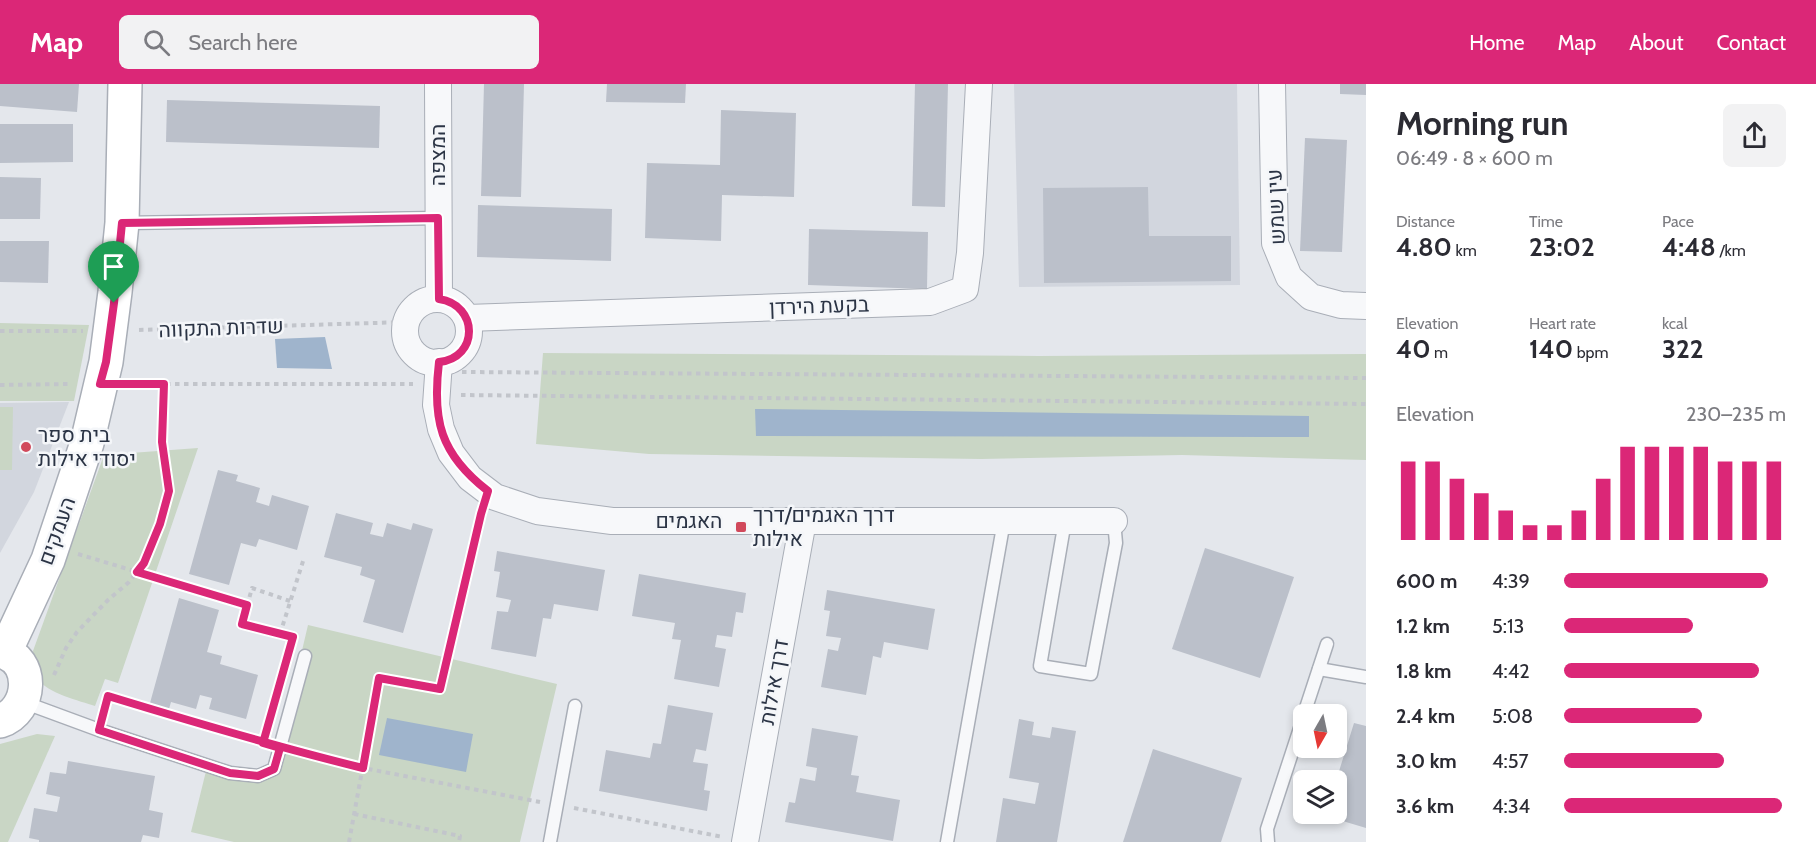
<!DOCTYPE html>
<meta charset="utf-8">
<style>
:root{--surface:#fff;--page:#f2f2f3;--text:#2b2b33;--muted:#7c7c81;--accent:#db2777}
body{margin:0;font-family:Cabin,Heebo,sans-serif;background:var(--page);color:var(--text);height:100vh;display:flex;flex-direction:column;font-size:22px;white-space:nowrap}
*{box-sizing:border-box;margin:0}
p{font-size:20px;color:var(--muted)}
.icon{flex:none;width:33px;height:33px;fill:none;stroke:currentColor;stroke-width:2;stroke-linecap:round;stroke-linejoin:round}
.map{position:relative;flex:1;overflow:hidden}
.panel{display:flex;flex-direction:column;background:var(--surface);width:450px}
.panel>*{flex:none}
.needle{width:39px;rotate:189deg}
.tools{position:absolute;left:1293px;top:620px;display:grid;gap:12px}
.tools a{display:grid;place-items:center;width:54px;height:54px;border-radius:9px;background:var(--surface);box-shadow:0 3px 9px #0003;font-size:30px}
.pin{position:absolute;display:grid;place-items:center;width:51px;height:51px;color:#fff;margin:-62px -26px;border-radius:50% 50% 50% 0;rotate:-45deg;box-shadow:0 0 6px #0007}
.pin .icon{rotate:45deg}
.round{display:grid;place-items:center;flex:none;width:63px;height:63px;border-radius:9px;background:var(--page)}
.head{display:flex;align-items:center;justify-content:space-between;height:102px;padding:0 30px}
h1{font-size:33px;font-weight:700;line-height:45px}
.stats{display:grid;grid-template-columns:repeat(3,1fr);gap:9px;height:102px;padding:6px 30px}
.stats div{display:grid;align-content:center}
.stats b{font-size:26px;font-weight:700}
.stats small{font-size:16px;font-weight:400}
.stats p{font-size:16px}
.chart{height:168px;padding:12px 30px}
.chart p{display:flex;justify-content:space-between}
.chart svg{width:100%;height:108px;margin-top:6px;stroke:var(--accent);stroke-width:6}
ul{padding:0 30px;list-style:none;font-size:20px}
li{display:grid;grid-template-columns:96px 72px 1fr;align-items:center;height:45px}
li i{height:15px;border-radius:8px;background:var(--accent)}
header{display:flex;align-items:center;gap:36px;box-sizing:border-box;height:84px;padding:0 30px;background:var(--accent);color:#fff}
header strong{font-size:28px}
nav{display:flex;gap:33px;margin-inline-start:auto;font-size:21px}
.search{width:420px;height:54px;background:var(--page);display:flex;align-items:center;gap:15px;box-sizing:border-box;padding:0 21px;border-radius:9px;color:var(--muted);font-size:22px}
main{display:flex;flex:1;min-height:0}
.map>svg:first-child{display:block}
.built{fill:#d2d6de}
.green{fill:#c9d6c5}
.water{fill:#9fb4cc}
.building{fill:#bbc0ca}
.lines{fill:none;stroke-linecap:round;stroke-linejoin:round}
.lane-casing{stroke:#a9aeb7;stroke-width:15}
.street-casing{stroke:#a9aeb7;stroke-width:28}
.secondary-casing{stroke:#a9aeb7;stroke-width:36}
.path{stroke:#c2c5cb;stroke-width:4;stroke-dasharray:4.5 4.5;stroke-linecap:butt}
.lane{stroke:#f7f8fa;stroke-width:12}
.street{stroke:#f7f8fa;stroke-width:26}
.secondary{stroke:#fff;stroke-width:33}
.route-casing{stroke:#fff;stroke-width:12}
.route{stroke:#db2777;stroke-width:8}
.poi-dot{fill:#d1495b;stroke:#f4f6f9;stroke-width:2}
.labels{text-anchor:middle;stroke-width:5;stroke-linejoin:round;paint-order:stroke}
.street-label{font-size:21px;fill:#2b3445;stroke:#f4f6f9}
.poi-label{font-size:21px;fill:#2b3445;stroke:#f4f6f9;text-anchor:start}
</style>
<header>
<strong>Map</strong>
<div class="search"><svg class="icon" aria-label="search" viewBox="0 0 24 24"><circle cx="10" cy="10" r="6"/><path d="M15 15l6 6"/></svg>Search here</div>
<nav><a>Home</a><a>Map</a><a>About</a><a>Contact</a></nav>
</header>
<main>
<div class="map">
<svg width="1366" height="758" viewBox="0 0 1366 758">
<rect width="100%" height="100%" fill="#e4e7ec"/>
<g class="built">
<polygon points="1014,0 1237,0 1240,201 1019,203"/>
<polygon points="69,318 34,408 0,469 0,319"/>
</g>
<g class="green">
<polygon points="0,239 89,241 74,317 0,317"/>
<polygon points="543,269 1039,272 1366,270 1366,376 1182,371 981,375 649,370 536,360"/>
<polygon points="0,323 13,323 12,386 0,386"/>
<path d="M 198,364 L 118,599 L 105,595 L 95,622 C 80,617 47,609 38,595 C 33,587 34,576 33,567 L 104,371 Z"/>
<polygon points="308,541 557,600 520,758 234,758 191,748 208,679 272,694"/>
<polygon points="37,650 55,652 8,758 0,758 0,660"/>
</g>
<g class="water">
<polygon points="325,253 332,285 277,284 275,255"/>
<polygon points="755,325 1309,332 1309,353 756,352"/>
<polygon points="387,634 473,650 466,688 379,671"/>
</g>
<g class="building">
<polygon points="0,0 79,0 77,28 0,22"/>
<polygon points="484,0 524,0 521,113 481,112"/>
<polygon points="607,0 686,0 685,19 606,18"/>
<polygon points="915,0 948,0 945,123 912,122"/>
<polygon points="1340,0 1366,0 1366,11 1340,10"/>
<polygon points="167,16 380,22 379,64 166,58"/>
<polygon points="721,26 796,29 794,113 722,111 721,157 645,154 647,79 720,81"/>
<polygon points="0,40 73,40 73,78 0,79"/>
<polygon points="1305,54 1347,56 1342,168 1300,167"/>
<polygon points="0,93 41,94 40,135 0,135"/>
<polygon points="1148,103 1149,152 1231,152 1231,197 1044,199 1043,104"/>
<polygon points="478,121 612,125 611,177 477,173"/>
<polygon points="809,145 928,148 927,205 808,201"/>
<polygon points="0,157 49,157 48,199 0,198"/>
<polygon points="218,386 238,391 236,397 260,404 256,418 269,422 272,411 309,422 297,466 259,455 256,463 241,459 229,501 189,490"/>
<polygon points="336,429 373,439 370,450 383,453 387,439 411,446 413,439 433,445 403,549 363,538 375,496 360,491 362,483 324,473"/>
<polygon points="1205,464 1294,493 1260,594 1172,565"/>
<polygon points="497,467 605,486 598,527 554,520 551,535 543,534 536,573 491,565 497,527 508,528 511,516 496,513 500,488 494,487"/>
<polygon points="639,490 746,509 743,529 736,528 732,553 717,551 715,563 726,565 719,603 674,595 681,556 672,555 675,539 632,532"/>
<polygon points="827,506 935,525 928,566 884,558 881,574 873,572 866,611 821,603 828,565 838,567 841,554 826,552 830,527 824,526"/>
<polygon points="179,514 219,526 207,568 222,572 220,580 258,591 246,635 209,625 212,614 200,611 196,625 171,618 169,625 150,619"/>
<polygon points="668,621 713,629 706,667 696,665 693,678 708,680 704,706 710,707 707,727 599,707 606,666 650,674 653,659 661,660"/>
<polygon points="1019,635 1034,638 1032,651 1050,654 1052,643 1076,647 1057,758 996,758 1003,714 1035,720 1039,699 1009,694"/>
<polygon points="1354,639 1366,642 1366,744 1326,732 1327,729 1336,729 1336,697"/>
<polygon points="812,644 858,652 851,691 859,692 856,708 900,716 893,757 785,738 789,718 795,719 800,694 815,697 817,684 806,682"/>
<polygon points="1153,665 1242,694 1221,758 1123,758"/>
<polygon points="68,677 155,692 149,726 163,729 159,754 143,751 141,758 39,758 39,756 29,754 34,724 57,728 60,713 46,710 50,688 66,690"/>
</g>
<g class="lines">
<g class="lane-casing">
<g id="lane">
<polyline points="122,139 439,134"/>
<polyline points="1065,437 1040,582 1091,590 1116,459 1114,437"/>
<polyline points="1319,585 1366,593"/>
<polyline points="23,618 99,646 230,689 258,692 274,685 305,572"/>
<polyline points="1304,630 1327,560"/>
<polyline points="550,758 575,622"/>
<polyline points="947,758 1004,437"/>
<polyline points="1268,758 1267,745 1304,632"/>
</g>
</g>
<g class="street-casing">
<g id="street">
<polyline points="438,0 439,215"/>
<polyline points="1272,0 1275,159 1289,193 1311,213 1341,221 1366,222"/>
<circle cx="437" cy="247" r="32"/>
<polyline points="467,234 930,218 965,205 970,169 979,0"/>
<polyline points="439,278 436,321 441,345 451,369 470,394 495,413 537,427 612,437 1114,437"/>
<polyline points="745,758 803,437"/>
</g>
</g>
<g class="secondary-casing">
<g id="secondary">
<path d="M 0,567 C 36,575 32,627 0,637"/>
<polyline points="5,568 48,476 87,359 106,278 115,208 122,139 125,0"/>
</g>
</g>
<g class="path">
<polyline points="139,246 407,238"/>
<polyline points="0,247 83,247"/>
<polyline points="462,288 1366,294"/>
<polyline points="130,300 413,300"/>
<polyline points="0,301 71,300"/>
<polyline points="461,311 1366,320"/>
<polyline points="78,470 247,521"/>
<polyline points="290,517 252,504 242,540 293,553 291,560"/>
<polyline points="280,550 304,474"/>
<polyline points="54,591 66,564 77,548 108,516 129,498 144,479 160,440 169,407 162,358 164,300"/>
<polyline points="103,630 108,612 264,659"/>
<polyline points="298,668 363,684 540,718"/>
<polyline points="574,724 723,753"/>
<polyline points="354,730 460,752 459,758"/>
<polyline points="349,758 379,594 440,605 480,431"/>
</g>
<use href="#lane" class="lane"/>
<use href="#street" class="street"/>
<use href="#secondary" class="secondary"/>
</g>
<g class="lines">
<g class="route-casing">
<path id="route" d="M 114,219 L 106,278 L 100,300 L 164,300 L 162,358 L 169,407 L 160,440 L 144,479 L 137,488 L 247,521 L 242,540 L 293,553 L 263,659 L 280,664 L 274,685 L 258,692 L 230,689 L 99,646 L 108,612 C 193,638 277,663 363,684 L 379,594 L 440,605 L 481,430 L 488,407 C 440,370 432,336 439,278 C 479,274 479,221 439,215 L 438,134 L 122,139 L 114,219"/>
</g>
<use href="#route" class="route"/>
</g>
<g class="poi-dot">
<circle cx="26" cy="363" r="6"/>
<rect x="735" y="437" width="12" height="12" rx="3"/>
</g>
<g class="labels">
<g class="street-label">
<text transform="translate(438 71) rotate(-90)" y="7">המצפה</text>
<text transform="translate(1276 123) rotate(-93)" y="7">עין שמש</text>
<text transform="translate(819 222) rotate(-2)" y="7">בקעת הירדן</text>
<text transform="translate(221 244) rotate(-2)" y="7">שדרות התקווה</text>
<text x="689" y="444">האגמים</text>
<text transform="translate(57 447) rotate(-70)" y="7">העמקים</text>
<text transform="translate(774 598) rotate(-80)" y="7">דרך אילות</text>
</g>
<g class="poi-label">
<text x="38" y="358">בית ספר<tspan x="38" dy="24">יסודי אילות</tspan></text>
<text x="753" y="438">דרך האגמים/דרך<tspan x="753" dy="24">אילות</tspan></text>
</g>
</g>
</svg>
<div class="tools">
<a><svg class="needle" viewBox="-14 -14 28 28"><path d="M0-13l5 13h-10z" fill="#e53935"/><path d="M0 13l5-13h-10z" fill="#7c7c81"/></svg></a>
<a><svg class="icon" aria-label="layers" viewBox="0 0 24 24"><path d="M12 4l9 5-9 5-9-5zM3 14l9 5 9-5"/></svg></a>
</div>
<div class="pin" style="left:114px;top:219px;background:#1e9e55"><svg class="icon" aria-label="arrive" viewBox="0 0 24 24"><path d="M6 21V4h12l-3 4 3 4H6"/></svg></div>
</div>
<section class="panel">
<div class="head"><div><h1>Morning run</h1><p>06:49 · 8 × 600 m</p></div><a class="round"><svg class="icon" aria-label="share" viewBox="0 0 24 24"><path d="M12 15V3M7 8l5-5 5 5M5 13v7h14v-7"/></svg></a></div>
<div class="stats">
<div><p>Distance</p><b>4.80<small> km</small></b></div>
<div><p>Time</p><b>23:02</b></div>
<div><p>Pace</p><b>4:48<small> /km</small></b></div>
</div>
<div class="stats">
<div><p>Elevation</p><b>40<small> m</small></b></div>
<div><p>Heart rate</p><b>140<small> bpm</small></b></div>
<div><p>kcal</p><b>322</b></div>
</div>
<div class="chart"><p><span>Elevation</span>230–235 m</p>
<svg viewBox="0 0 160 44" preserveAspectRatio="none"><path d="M5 44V12M15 44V12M25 44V19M35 44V25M45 44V32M55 44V38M65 44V38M75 44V32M85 44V19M95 44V6M105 44V6M115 44V6M125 44V6M135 44V12M145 44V12M155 44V12"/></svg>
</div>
<ul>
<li><b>600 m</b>4:39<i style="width:92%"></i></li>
<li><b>1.2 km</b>5:13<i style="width:58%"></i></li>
<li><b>1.8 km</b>4:42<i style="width:88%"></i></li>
<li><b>2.4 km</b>5:08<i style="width:62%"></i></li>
<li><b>3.0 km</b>4:57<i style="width:72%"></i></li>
<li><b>3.6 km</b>4:34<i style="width:98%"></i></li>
</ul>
</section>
</main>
